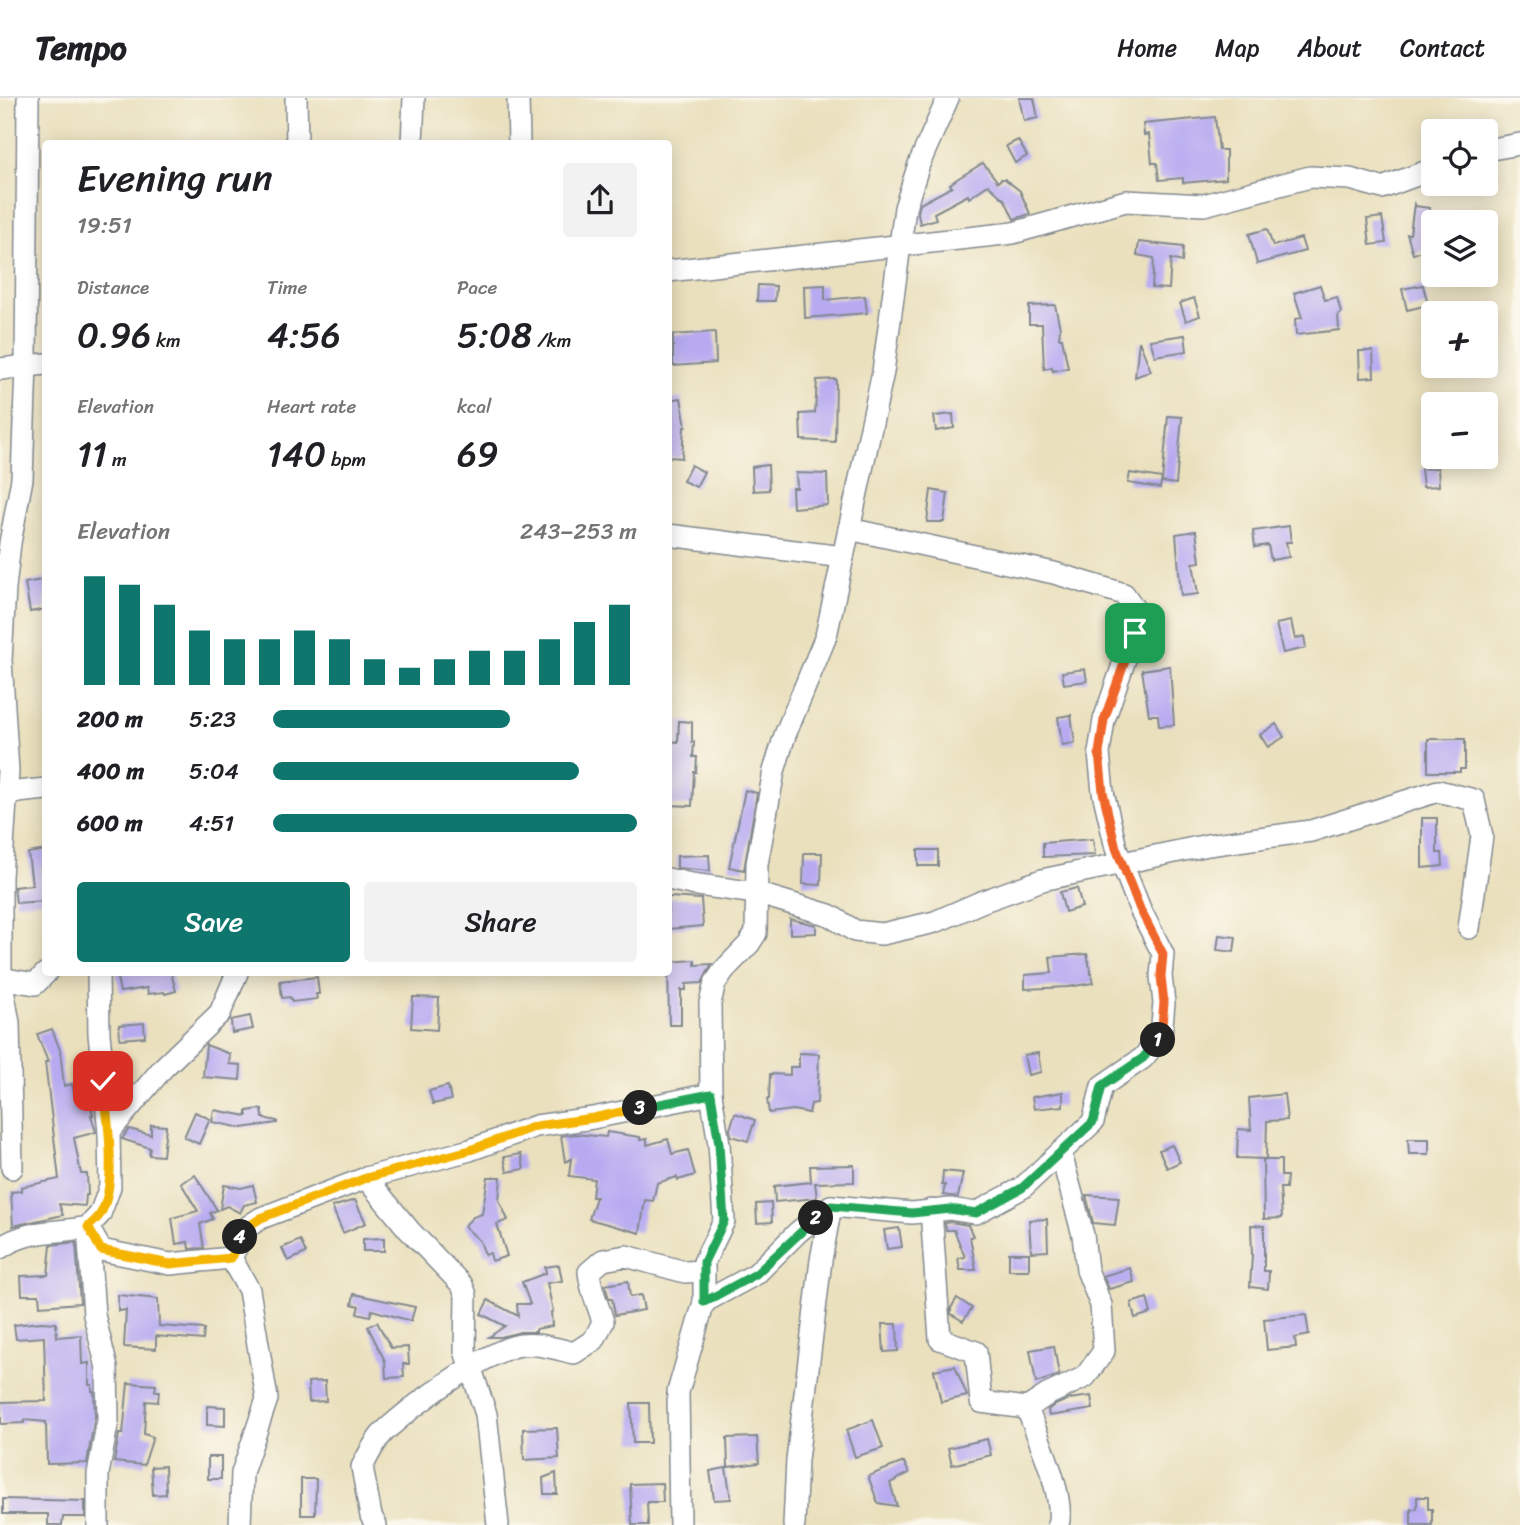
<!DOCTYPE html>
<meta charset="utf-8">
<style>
:root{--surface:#fff;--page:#f2f2f2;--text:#202124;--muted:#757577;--line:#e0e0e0;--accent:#0f766e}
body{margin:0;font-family:Sriracha,sans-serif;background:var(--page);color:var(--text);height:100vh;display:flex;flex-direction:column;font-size:26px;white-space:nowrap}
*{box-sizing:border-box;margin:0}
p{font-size:23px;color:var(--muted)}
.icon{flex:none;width:38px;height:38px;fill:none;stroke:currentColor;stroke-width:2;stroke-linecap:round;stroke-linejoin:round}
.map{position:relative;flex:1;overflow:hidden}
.side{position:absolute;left:42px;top:42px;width:630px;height:836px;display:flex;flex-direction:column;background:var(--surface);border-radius:7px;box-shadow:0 4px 18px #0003}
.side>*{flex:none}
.fabs{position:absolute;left:1421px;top:21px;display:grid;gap:14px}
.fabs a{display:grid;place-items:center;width:77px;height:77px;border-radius:7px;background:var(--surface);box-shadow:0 4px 18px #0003;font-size:35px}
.pin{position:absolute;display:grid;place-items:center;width:60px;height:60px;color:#fff;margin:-30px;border-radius:14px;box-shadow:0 4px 10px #0006}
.km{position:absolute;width:35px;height:35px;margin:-18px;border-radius:50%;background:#222;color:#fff;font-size:19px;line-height:35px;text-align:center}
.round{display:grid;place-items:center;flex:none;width:74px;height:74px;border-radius:7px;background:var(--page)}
.headline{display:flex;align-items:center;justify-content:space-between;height:119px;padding:0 35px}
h1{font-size:38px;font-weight:600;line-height:52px}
.stats{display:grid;grid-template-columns:repeat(3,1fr);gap:10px;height:119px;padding:7px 35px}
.stats div{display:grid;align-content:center}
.stats b{font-size:35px;font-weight:600}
.stats small{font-size:19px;font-weight:400}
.stats p{font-size:19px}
.chart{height:196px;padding:14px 35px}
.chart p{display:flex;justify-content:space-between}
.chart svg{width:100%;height:126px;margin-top:7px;stroke:var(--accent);stroke-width:6}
.action{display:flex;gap:14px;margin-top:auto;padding:14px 35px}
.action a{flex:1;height:80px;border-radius:7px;background:var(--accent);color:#fff;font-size:28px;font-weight:600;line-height:80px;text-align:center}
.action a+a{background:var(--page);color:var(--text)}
ul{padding:0 35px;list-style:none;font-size:23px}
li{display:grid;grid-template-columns:112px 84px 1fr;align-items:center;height:52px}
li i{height:18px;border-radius:9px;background:var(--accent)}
header{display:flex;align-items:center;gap:42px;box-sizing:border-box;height:98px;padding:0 35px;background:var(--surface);border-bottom:2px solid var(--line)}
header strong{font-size:33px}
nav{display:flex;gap:38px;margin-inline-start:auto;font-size:24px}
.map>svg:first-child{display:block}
.building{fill:#b7aaf1}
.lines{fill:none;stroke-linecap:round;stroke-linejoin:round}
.minor-casing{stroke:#82888e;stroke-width:24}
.minor{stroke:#fff;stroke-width:21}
.split-1-casing{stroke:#fff;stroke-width:14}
.split-2-casing{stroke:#fff;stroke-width:14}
.split-3-casing{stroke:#fff;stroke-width:14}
.split-4-casing{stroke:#fff;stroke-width:14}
.split-5-casing{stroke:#fff;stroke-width:14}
.split-1{stroke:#f0652b;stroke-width:9}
.split-2{stroke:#22a559;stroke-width:9}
.split-3{stroke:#22a559;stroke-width:9}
.split-4{stroke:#f5b400;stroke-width:9}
.split-5{stroke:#f5b400;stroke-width:9}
</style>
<header>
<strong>Tempo</strong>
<nav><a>Home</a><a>Map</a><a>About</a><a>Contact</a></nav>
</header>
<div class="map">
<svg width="1520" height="1427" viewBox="0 0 1520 1427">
<rect width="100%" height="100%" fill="#fbf7ec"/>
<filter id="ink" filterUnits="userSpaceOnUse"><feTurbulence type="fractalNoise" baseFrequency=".0143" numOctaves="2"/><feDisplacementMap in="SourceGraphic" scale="14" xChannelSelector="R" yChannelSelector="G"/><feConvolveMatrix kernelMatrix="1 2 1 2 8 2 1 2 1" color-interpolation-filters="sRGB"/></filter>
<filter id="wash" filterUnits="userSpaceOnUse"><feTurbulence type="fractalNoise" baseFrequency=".00686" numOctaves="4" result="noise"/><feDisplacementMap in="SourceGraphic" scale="28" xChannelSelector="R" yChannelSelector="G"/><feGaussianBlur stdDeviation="1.57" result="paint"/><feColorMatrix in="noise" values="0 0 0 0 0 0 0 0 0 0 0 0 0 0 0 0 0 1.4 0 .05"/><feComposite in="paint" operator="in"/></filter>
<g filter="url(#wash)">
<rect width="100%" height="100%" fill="#eae0bd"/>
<g id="blocks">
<g class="building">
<polygon points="1019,0 1034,0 1038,20 1024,23"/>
<polygon points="1215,19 1219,52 1226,52 1226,81 1183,85 1183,80 1159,82 1157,65 1152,65 1149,36 1144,37 1143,26"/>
<polygon points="1018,42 1027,58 1015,65 1006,48"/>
<polygon points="983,65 998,84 1001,81 1005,81 1020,93 1030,116 1014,121 1005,102 988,87 969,100 968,97 934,115 936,121 920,126 918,115 920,106 952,89 950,86 957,81"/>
<polygon points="1414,106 1415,108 1430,110 1427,128 1421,127 1428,151 1413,156 1407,136 1410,136"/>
<polygon points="1382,119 1386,145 1370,147 1367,121"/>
<polygon points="1267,131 1273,148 1301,140 1305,153 1257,166 1249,136"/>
<polygon points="1139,144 1183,149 1182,164 1171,161 1169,191 1152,190 1154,160 1137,157"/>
<polygon points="758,187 776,188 775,203 757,203"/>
<polygon points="825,187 825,202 865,198 867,215 805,220 804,188"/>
<polygon points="1320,187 1325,202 1337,199 1341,215 1338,217 1339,232 1296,237 1295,221 1302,220 1294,195"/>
<polygon points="1423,187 1428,207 1407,212 1402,191"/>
<polygon points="1194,200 1200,218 1186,223 1180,205"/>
<polygon points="1055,207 1060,230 1059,240 1062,240 1068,270 1053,273 1052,269 1044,271 1042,226 1029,226 1029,208"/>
<polygon points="715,234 716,265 673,268 673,237"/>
<polygon points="1185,237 1187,253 1155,258 1150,242"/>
<polygon points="1139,243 1151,273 1135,279"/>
<polygon points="1359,253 1373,253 1374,279 1360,280"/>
<polygon points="836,281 835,344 801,342 800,316 815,315 817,282"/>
<polygon points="681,300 686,329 684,329 682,360 669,359 668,334 671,334 668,302"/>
<polygon points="953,316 954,330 936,333 934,318"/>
<polygon points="1168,318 1182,319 1176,386 1162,384"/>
<polygon points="691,367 704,374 696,389 683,383"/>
<polygon points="768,367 769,392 753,393 752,369"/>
<polygon points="1438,370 1439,388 1423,389 1421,371"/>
<polygon points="796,375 827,376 828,407 793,410 792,390 797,390"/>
<polygon points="1130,375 1162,380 1160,390 1128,385"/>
<polygon points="931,392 948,395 944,424 927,424"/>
<polygon points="1289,428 1291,444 1286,444 1289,459 1271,462 1268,447 1255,449 1253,433"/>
<polygon points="1196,433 1200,464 1193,465 1198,496 1181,498 1176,436"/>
<polygon points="46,481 46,511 30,514 25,485"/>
<polygon points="1291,523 1295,541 1304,538 1306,550 1283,555 1276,526"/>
<polygon points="1170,568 1174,627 1159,628 1158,617 1149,617 1142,572"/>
<polygon points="1085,571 1087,583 1064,586 1062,574"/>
<polygon points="1071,617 1075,645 1062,647 1058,619"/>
<polygon points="679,623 692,624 692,644 694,644 693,659 697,659 696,674 694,674 692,708 668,707 668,643 678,644"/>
<polygon points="1276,626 1284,639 1268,649 1260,637"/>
<polygon points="1428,641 1465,641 1465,671 1460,671 1460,674 1428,674"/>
<polygon points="745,692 757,695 744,772 729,769"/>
<polygon points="1422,720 1437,720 1437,755 1442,755 1443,768 1422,770"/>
<polygon points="1093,741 1095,757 1043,759 1043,745"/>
<polygon points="46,752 46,769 41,770 45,803 16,805 14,789 32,787 28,755"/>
<rect x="918" y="752" width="20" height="16"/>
<polygon points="804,755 822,755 821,787 803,786"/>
<polygon points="709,757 710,773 677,770 677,758"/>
<polygon points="1077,790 1082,809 1065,814 1060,794"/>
<polygon points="668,799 701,801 703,828 668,831"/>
<polygon points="790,821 816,827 816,835 790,836"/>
<polygon points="1219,837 1236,839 1234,854 1217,852"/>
<polygon points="1087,856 1093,885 1068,889 1025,891 1025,877 1052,875 1050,859"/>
<polygon points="695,862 695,867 712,866 702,885 686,886 686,892 681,892 681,927 669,927 668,864"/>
<polygon points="116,875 171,875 176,893 165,896 164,894 148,896 147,890 120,894"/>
<polygon points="317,879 319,896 316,896 317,901 292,904 290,899 282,900 280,883"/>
<polygon points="413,899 439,900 437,932 411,930"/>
<polygon points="250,918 253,931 232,935 231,922"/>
<polygon points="144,925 145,939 120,941 119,927"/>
<polygon points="52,931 60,952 64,988 72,986 74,995 78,994 79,1002 89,999 93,1017 91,1017 96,1034 74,1040 81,1076 87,1076 88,1097 86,1097 85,1108 59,1106 63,1117 13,1128 11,1094 21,1093 21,1089 59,1081 45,964 48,964 37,936"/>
<polygon points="206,947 230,956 229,966 241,967 240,982 203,979"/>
<polygon points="799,955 819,956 817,1005 811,1006 809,1015 793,1012 769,1015 767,1001 769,1001 770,976 790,977 790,969 799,969"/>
<polygon points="1038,955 1041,974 1028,977 1024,957"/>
<polygon points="448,988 451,1002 433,1006 429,993"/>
<polygon points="1063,994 1063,1008 1034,1011 1032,999"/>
<polygon points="1284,996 1287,1022 1267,1023 1266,1061 1237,1060 1238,1031 1251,1032 1249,1000"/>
<polygon points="262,1011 263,1020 277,1023 277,1025 242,1030 212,1024 214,1012 247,1018 247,1013"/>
<polygon points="195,1014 210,1021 199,1046 184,1039"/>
<polygon points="735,1015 755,1022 748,1043 731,1038 730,1031"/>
<polygon points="151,1027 166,1028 163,1058 149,1057 150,1050 122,1041 129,1031 151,1037"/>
<polygon points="607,1034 640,1039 640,1042 647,1041 647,1047 668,1041 672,1056 688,1052 695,1077 678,1082 677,1079 657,1085 653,1103 645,1102 640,1135 589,1121 596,1099 592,1099 594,1081 569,1078 571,1061 565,1064 561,1038 575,1036 606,1039"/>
<polygon points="1408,1041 1429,1041 1429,1056 1409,1056"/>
<polygon points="1172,1047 1180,1064 1167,1070 1159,1052"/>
<polygon points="521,1056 524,1071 507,1074 504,1059"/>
<polygon points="1263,1062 1281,1062 1281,1078 1287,1078 1286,1090 1280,1090 1282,1120 1264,1121"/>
<polygon points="854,1067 854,1084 815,1085 817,1100 775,1104 774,1088 811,1084 810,1068"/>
<polygon points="943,1073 963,1075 958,1099 943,1097 945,1087 942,1087"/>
<polygon points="195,1077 217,1112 210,1115 213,1121 200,1126 204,1150 189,1151 188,1144 176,1146 172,1120 198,1113 181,1085"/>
<polygon points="488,1079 501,1079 499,1102 508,1122 497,1126 507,1158 492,1163 490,1155 485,1157 480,1143 464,1128 473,1119 482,1116"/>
<polygon points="224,1087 241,1090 253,1087 257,1104 244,1107 240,1115 227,1108 220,1111"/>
<polygon points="1086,1097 1119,1099 1115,1127 1093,1125"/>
<polygon points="355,1102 366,1125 343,1135 332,1109"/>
<polygon points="771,1105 772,1124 757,1125 756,1106"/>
<polygon points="1047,1121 1048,1153 1031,1154 1029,1122"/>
<polygon points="950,1124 968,1127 973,1138 970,1139 976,1172 960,1172 958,1160 965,1159 954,1132 946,1132 945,1125"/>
<polygon points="1251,1127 1264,1128 1264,1173 1269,1173 1268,1191 1250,1189 1252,1157"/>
<polygon points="899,1130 902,1149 887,1151 884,1132"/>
<polygon points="384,1140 384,1153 363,1153 363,1141"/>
<polygon points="300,1142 306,1155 288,1163 282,1150"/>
<polygon points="76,1144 80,1205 40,1208 39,1197 22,1197 21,1178 48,1177 51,1147"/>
<rect x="1009" y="1155" width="20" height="17"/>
<polygon points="559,1167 562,1183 547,1185 553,1213 551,1214 552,1228 536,1231 536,1234 520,1234 501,1239 489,1239 505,1228 481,1216 488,1202 518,1218 517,1206 530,1206 522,1184 546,1175 545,1169"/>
<polygon points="1130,1170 1134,1184 1109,1191 1103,1178"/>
<polygon points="628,1183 630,1199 641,1197 644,1212 615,1217 612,1201 609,1201 605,1187"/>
<polygon points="354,1196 415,1209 411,1223 372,1212 370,1218 357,1215 359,1208 352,1206"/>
<polygon points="118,1197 158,1201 159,1228 204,1231 203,1242 156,1238 156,1251 124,1249 126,1212 118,1213"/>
<polygon points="957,1200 972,1210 963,1223 951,1216 951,1210"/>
<polygon points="1147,1200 1151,1215 1135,1220 1131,1205"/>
<polygon points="1306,1217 1309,1237 1295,1240 1296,1249 1267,1252 1264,1221"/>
<polygon points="41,1224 56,1225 57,1239 81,1237 82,1266 89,1265 89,1287 92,1287 92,1293 94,1293 95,1318 87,1365 47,1366 46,1324 25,1322 24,1325 1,1326 1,1304 46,1303 44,1239 16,1241 14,1227"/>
<polygon points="377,1224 391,1250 408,1249 409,1266 403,1266 404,1279 386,1280 385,1263 368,1229"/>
<polygon points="882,1226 897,1226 898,1253 884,1254"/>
<polygon points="1054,1248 1059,1277 1036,1285 1030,1252"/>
<polygon points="955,1268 967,1298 941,1304 934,1272"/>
<polygon points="325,1283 326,1303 309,1304 308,1284"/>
<polygon points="128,1285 156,1287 155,1293 159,1293 158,1304 146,1303 144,1336 153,1339 144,1367 114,1364 119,1336 123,1336"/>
<polygon points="1091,1298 1093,1311 1049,1318 1048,1312 1053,1308 1069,1301"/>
<polygon points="631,1305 649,1305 650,1345 633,1345"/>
<polygon points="207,1308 225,1309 225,1328 207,1327"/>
<polygon points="873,1322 883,1350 855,1359 846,1332"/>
<polygon points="557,1330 559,1360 524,1362 523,1331"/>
<polygon points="757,1339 759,1365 728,1369 727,1340"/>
<polygon points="987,1341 991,1357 952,1367 948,1350"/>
<rect x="208" y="1359" width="13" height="22"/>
<polygon points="904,1364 909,1375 890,1385 897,1408 878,1405 868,1378"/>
<polygon points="165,1368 166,1396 153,1397 151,1369"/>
<polygon points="726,1370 731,1401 714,1402 710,1373"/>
<polygon points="556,1375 557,1396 544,1396 543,1380"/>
<polygon points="301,1381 316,1381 315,1417 301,1417"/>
<polygon points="662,1385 663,1404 647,1404 648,1427 632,1427 630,1386"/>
<polygon points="1417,1399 1428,1399 1428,1411 1432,1411 1432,1427 1411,1427 1411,1411 1417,1411"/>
<polygon points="3,1401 85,1403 85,1419 63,1419 62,1427 48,1427 48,1416 3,1416"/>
</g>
</g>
</g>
<g filter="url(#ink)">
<use href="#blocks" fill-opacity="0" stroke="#82888e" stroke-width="2"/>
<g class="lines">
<g class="minor-casing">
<g id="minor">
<polyline points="296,0 297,46"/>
<polyline points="518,0 519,46"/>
<polyline points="412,46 414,0"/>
<polyline points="1486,52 1520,46"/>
<polyline points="668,173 1013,135 1126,103 1204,107 1310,79 1350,81 1382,90 1433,71"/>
<polyline points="0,271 46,266"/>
<polyline points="668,437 843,459"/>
<polyline points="8,695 46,691"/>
<polyline points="668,781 691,786 756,795 829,817 855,833 882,836 935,824 981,804 1042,782 1208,747 1311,733 1438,693 1474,702 1482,738 1469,830"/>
<polyline points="0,880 35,886 46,875"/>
<polyline points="109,1034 163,970 220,915 237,875"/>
<polyline points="12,1070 9,925 1,880 1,779 8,673 1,562 5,490 10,445 22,381 26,267 28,0"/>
<polyline points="366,1080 409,1132 462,1187 466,1197 465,1253 486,1316 498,1427"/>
<path d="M 931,1112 L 940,1241 L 976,1254 L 981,1304 L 1027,1310 C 1037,1338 1066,1399 1058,1427"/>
<polyline points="88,1129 94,1217 107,1270 108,1322 98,1376 98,1427"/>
<polyline points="89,1131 101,1152 170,1166 231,1160"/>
<path d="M 0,1150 C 30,1130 54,1136 88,1129 L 100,1116 L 110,1089 L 109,1034 L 99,936 L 98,875"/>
<polyline points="704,1204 756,1176 798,1134 831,1108 912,1115 950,1111 976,1115 1022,1090 1093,1024 1102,988 1143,960 1161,938 1164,905 1161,878 1163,856 1140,811 1116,750 1103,694 1099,655 1104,622 1134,535 1135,512 1124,496 1054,475 849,431"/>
<polyline points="1027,1310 1047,1297 1085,1279 1104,1253 1101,1207 1087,1172 1083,1137 1061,1056"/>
<polyline points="240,1427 242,1375 267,1301 249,1192 231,1160 246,1130 261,1120 366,1080 470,1052 536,1028 593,1020 711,996"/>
<path d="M 376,1427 L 371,1418 L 362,1369 C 368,1358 375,1342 385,1333 C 410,1310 488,1251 521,1247 C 539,1245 557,1251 574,1255 L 594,1242 L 603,1224 C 598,1205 591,1195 589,1174 L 603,1162 L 626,1158 L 685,1174 L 704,1173"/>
<polyline points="680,1427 678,1294 704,1204 704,1164 724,1123 719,1046 711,996 710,905 715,885 724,872 749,846 756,835 757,766 774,673 785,637 826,538 883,274 905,110 919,66 948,0"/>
<polyline points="794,1427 797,1362 821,1162 831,1108"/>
</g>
</g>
<use href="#minor" class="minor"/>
</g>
</g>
<g class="lines" filter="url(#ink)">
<g class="split-1-casing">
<polyline id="split-1" points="1135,535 1104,622 1099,655 1103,694 1116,750 1140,811 1163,856 1161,878 1164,905 1161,938 1158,942"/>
</g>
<g class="split-2-casing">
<polyline id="split-2" points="816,1120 831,1108 912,1115 950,1111 976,1115 1022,1090 1093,1024 1102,988 1143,960 1158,942"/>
</g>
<g class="split-3-casing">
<polyline id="split-3" points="640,1010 711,996 719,1046 724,1123 704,1164 704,1204 756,1176 816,1120"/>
</g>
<g class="split-4-casing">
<polyline id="split-4" points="240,1139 246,1130 261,1120 366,1080 470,1052 536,1028 593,1020 640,1010"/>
</g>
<g class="split-5-casing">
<path id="split-5" d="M 103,983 C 107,1016 119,1090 99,1118 C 96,1122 91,1126 88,1129 L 101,1152 L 170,1166 L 231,1160 L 240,1139"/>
</g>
<use href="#split-1" class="split-1"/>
<use href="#split-2" class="split-2"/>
<use href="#split-3" class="split-3"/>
<use href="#split-4" class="split-4"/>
<use href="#split-5" class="split-5"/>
</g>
</svg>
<div class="fabs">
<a><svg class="icon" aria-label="locate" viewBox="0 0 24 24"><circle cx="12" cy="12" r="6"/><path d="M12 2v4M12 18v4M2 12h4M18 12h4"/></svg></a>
<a><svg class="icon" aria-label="layers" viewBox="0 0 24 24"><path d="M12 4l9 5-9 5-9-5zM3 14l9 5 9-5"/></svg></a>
<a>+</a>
<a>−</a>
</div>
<div class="pin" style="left:1135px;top:535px;background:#1e9e55"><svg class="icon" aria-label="arrive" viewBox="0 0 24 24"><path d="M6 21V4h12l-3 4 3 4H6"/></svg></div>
<div class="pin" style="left:103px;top:983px;background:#d93025"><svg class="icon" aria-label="check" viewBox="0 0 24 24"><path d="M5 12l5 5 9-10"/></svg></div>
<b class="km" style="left:1158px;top:942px">1</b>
<b class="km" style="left:816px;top:1120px">2</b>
<b class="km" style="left:640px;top:1010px">3</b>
<b class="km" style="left:240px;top:1139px">4</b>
<section class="side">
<div class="headline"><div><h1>Evening run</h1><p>19:51</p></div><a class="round"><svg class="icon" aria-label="share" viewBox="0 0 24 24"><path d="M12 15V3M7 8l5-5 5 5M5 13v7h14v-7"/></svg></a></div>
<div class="stats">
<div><p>Distance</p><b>0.96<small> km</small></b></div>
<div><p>Time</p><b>4:56</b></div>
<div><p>Pace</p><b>5:08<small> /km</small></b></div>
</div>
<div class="stats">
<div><p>Elevation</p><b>11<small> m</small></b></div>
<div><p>Heart rate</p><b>140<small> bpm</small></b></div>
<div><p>kcal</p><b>69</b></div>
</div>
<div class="chart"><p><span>Elevation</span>243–253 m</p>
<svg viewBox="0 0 160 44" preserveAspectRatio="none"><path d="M5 44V6M15 44V9M25 44V16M35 44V25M45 44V28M55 44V28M65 44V25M75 44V28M85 44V35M95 44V38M105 44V35M115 44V32M125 44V32M135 44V28M145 44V22M155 44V16"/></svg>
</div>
<ul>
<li><b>200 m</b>5:23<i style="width:65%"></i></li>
<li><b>400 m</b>5:04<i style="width:84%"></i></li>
<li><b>600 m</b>4:51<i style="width:100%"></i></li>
</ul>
<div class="action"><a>Save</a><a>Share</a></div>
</section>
</div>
